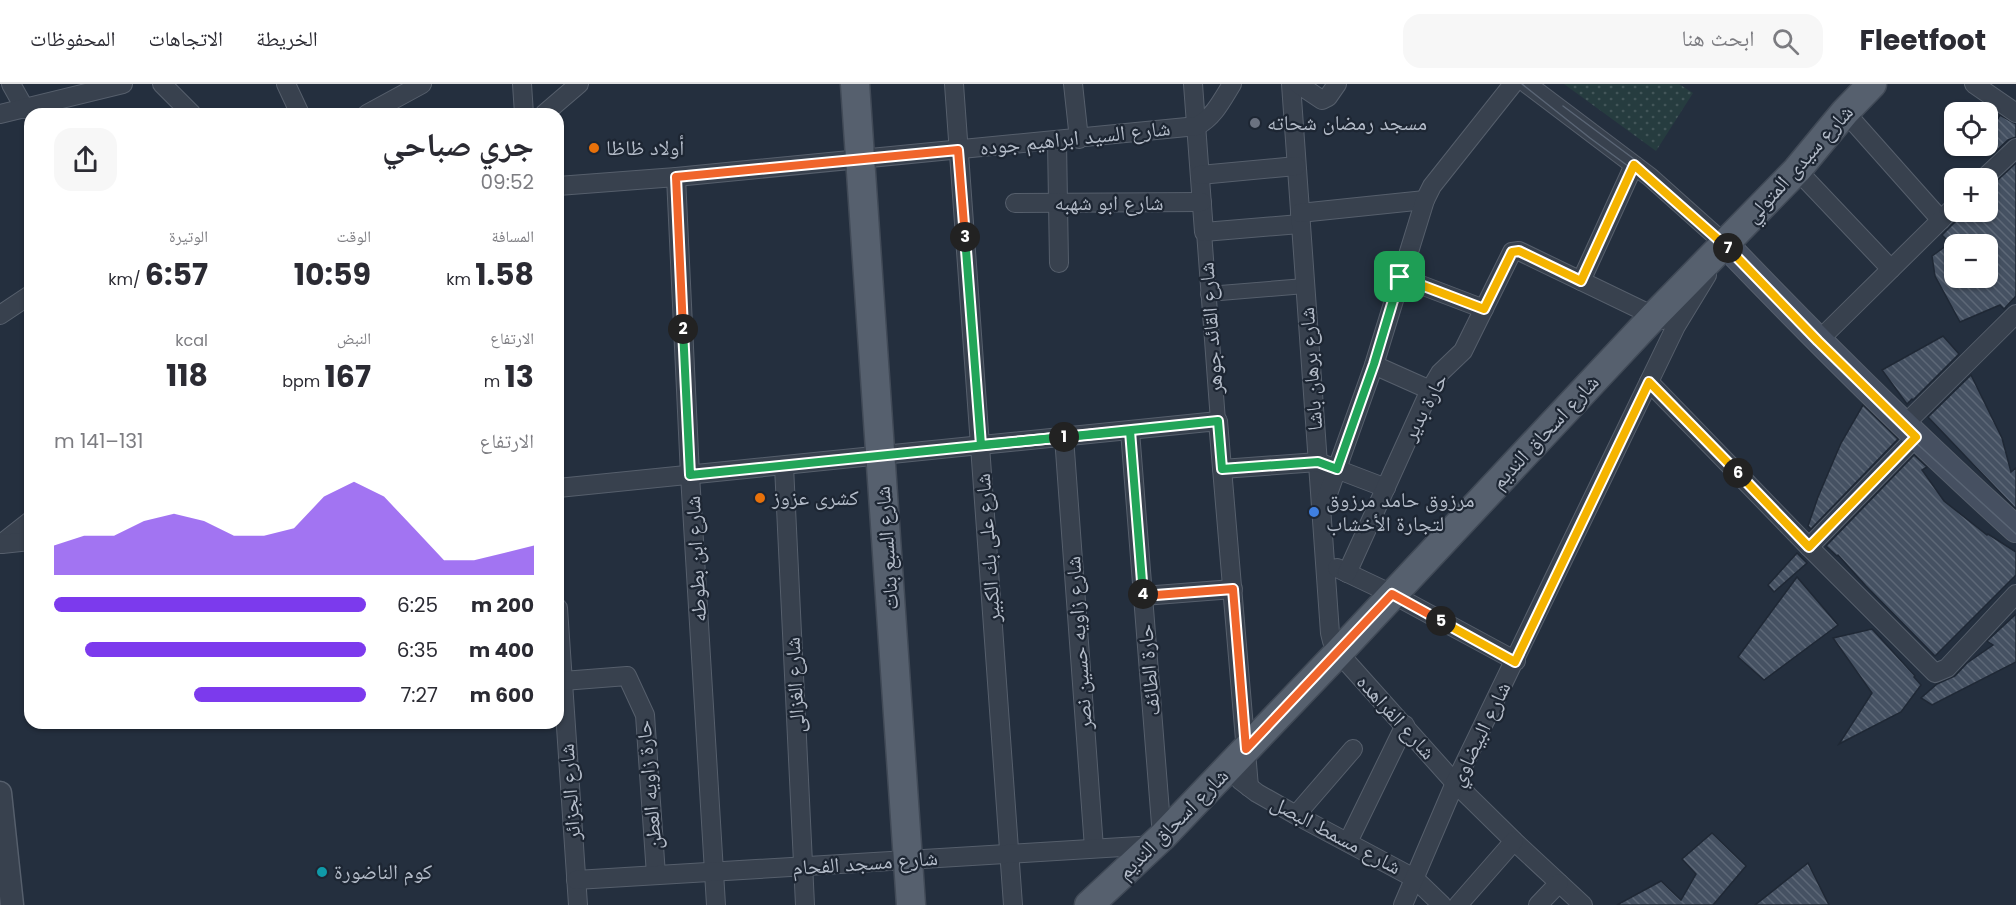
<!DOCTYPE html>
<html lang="ar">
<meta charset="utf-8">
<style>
:root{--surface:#fff;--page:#f7f7f7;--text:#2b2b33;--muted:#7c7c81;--line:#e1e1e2;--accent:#7c3aed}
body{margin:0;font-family:Poppins,"Noto Naskh Arabic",sans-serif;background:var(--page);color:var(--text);direction:rtl;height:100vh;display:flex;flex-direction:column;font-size:22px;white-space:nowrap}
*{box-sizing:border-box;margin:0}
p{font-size:20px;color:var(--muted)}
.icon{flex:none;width:33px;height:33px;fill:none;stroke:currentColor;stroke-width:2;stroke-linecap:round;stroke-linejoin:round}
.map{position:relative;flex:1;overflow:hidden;direction:ltr}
.drawer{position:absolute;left:24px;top:24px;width:540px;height:621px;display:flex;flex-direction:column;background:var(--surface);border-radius:18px;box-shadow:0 2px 4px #0004;direction:rtl}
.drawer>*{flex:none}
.tools{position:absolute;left:1944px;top:18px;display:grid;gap:12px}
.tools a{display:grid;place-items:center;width:54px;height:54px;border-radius:12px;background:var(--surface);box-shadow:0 2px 4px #0004;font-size:30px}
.pin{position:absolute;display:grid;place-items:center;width:51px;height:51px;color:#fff;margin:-26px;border-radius:12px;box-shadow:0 3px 9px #0006}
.km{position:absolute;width:30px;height:30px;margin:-15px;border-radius:50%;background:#222;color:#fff;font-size:16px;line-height:30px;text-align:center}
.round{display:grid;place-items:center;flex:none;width:63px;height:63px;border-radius:18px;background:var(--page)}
.overview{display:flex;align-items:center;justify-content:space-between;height:102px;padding:0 30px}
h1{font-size:33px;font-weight:700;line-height:45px}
.metrics{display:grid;grid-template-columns:repeat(3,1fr);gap:9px;height:102px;padding:6px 30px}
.metrics div{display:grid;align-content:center}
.metrics b{font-size:30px;font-weight:700}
.metrics small{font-size:16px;font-weight:400}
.metrics p{font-size:16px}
.chart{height:168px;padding:12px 30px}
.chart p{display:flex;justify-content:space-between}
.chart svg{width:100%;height:108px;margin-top:6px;fill:var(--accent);opacity:.7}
ul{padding:0 30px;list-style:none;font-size:20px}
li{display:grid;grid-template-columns:96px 72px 1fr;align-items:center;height:45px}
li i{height:15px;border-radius:8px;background:var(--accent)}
header{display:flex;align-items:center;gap:36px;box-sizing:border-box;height:84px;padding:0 30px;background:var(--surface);border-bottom:2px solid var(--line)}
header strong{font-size:28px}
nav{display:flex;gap:33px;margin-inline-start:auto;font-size:21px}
.search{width:420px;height:54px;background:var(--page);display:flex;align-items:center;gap:15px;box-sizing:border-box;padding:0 21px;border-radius:18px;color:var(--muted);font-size:22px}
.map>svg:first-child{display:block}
.garden{fill:url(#garden-dots)}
.building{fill:url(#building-back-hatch);stroke:#1f2835;stroke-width:1.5;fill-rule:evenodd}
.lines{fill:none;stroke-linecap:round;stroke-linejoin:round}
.pedestrian-casing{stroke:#565f6c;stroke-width:16}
.minor-casing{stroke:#565f6c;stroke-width:20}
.tertiary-casing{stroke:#565f6c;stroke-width:25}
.secondary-casing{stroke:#565f6c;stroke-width:28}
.primary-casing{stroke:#414a57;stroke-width:31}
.pedestrian{stroke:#38414e;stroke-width:14}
.minor{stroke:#38414e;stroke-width:18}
.tertiary{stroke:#38414e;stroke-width:22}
.secondary{stroke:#465061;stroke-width:26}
.primary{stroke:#56606e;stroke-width:28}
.tram{stroke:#5a6575;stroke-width:1.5}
.split-1-casing{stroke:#fff;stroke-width:12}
.split-2-casing{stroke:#fff;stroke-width:12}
.split-3-casing{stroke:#fff;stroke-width:12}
.split-4-casing{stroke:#fff;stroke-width:12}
.split-5-casing{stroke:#fff;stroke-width:12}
.split-6-casing{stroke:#fff;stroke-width:12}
.split-7-casing{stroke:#fff;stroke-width:12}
.split-8-casing{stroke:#fff;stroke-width:12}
.split-1{stroke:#22a559;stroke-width:8}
.split-2{stroke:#22a559;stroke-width:8}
.split-3{stroke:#f0652b;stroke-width:8}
.split-4{stroke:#22a559;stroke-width:8}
.split-5{stroke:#f0652b;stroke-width:8}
.split-6{stroke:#f5b400;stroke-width:8}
.split-7{stroke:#f5b400;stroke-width:8}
.split-8{stroke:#f5b400;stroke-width:8}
.worship-dot{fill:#6b7280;stroke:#1d2633;stroke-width:2}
.food-dot{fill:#e8710a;stroke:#1d2633;stroke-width:2}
.shop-dot{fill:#3f7fe0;stroke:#1d2633;stroke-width:2}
.culture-dot{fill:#0f9aa8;stroke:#1d2633;stroke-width:2}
.labels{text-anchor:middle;stroke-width:4.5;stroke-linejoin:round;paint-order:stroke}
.poi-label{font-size:21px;fill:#b4bcc9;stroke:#1d2633;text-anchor:start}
.street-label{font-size:21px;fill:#b4bcc9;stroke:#1d2633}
</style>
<header>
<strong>Fleetfoot</strong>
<div class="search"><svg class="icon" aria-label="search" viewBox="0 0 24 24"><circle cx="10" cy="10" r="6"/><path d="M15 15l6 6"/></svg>ابحث هنا</div>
<nav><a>الخريطة</a><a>الاتجاهات</a><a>المحفوظات</a></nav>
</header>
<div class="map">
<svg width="2016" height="821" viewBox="0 0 2016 821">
<defs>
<pattern id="garden-dots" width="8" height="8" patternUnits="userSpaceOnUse" patternTransform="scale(1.5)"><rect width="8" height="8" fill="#263c3f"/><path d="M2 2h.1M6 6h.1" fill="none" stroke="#435659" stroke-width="1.8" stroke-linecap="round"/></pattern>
<pattern id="building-back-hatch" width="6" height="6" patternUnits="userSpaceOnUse" patternTransform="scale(1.5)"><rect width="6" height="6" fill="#455162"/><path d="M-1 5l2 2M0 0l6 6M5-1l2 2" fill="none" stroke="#5d6877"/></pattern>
</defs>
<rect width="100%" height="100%" fill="#242f3e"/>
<polygon class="garden" points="1564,0 1679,0 1693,9 1656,67"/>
<g class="building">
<polygon points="2000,31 2016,40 2016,53 2008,56 1995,68 1988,60 1988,52"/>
<path d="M 2016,79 L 2016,212 L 2004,225 L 2000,221 L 1960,238 L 1935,192 L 1932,172 L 1950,159 L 1942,151 L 1965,128 L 1988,128 L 1988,105 ZM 1954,160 L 1988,160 L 1988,194 L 1954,194 Z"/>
<polygon points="1943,252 1959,270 1913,316 1912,315 1907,320 1882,286"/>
<polygon points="1971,291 2002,354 2011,388 2016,384 2016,425 1928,333"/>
<polygon points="1863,321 1898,355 1811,445 1808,442 1818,413 1841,359"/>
<polygon points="1914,371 1927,383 1922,386 1944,417 1987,451 1988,450 2016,468 2016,491 1935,572 1866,502 1838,471 1837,472 1826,462"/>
<polygon points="1797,469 1807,479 1774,508 1768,501"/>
<polygon points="1797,493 1838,541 1764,596 1738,573"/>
<polygon points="2016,530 2016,578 1932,621 1921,614 1937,600 1955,592 1967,579 1993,561 1987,557"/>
<polygon points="1872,545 1915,592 1914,593 1921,601 1901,628 1839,660 1872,609 1833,554"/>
<polygon points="1712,749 1746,782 1713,821 1617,821 1661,797 1681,816 1696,790 1682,775"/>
<polygon points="1808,779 1829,821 1755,821"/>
</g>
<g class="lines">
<g class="pedestrian-casing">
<g id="pedestrian">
<polyline points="1204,148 1218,337"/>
<polyline points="1208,210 1305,202"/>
</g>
</g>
<g class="minor-casing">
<g id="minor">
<polyline points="11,0 25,25"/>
<polyline points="162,0 192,30"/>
<polyline points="286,0 300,30"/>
<polyline points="522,0 524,30"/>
<polyline points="954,0 1013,821"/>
<polyline points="1073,0 1079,55"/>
<polyline points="1193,0 1204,148 1300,140"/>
<polyline points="1291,0 1330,549 1332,557 1345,576 1455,699 1514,757 1583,821"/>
<polyline points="1298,0 1322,16 1328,13 1337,0"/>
<polyline points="1527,0 1650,93 1725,160 1721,167"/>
<polyline points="1974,0 2016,29"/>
<polyline points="1845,28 1941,136"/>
<polyline points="0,30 123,0"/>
<polyline points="367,30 422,0"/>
<polyline points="544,30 579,0"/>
<polyline points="1057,57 1059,179"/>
<polyline points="1797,86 1891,185"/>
<polyline points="1200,91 1296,82"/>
<polyline points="676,93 690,391 716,821"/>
<polyline points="1984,94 2016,64"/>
<path d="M 558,102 L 676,93 L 1197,42 C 1214,33 1222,16 1232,0"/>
<polyline points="1015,119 1202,118"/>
<polyline points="1300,129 1425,116"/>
<polyline points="1400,193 1484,225"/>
<polyline points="1581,197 1634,81"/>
<polyline points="0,231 30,211"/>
<polyline points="1818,257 1954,123"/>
<polyline points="1374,281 1430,306"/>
<polyline points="1649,298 1809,463 1935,589 1947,584 2016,510"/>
<polyline points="1904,341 2016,230"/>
<polyline points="1130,347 1162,753"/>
<polyline points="1064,353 1094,764"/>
<polyline points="784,382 805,821"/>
<polyline points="1222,385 1318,378 1386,404"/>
<polyline points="558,404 1218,337 1249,703"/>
<polyline points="1324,421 1374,281 1425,116 1432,102 1513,0"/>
<polyline points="1,460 30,437"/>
<polyline points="2,460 30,457"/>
<polyline points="1809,463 1916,353"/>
<polyline points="1337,484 1392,510 1516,577"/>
<polyline points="1347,489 1430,306 1440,289 1463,267 1512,168 1519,167 1662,236"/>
<polyline points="1143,512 1233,505"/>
<polyline points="558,524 578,821"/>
<polyline points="563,597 627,592 645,631 656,791"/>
<polyline points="1240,696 1257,709 1296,731 1414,794 1442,821"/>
<polyline points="1296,731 1353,665"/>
<polyline points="1348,758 1405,641"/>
<polyline points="576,796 1155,761"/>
<polyline points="1403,821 1455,699 1676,242 1707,191"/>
<polyline points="1458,821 1514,757"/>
<polyline points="1538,821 1559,799"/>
</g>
</g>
<g class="tertiary-casing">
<polyline id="tertiary" points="0,709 12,821"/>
</g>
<g class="secondary-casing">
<path id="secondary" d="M 1725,160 C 1819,258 1915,354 2016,445"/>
</g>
<g class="primary-casing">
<g id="primary">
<polyline points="855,0 911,821"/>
<polyline points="1089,821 1162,753 1339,568 1654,232 1797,86 1845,28 1872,0"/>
</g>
</g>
<use href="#pedestrian" class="pedestrian"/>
<use href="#minor" class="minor"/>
<use href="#tertiary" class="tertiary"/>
<use href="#secondary" class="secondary"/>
<use href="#primary" class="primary"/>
<g class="tram">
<polyline points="1522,0 1590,54 1632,85 1722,162 1913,356 2016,450"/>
<polyline points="1563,22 1642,81 1673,109"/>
</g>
</g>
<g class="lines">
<g class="split-1-casing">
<polyline id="split-1" points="1064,353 1218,337 1222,385 1318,378 1337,385 1374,280 1400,193"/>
</g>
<g class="split-2-casing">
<polyline id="split-2" points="683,245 690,391 1064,353"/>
</g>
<g class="split-3-casing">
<polyline id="split-3" points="683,245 676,93 958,66 965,153"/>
</g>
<g class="split-4-casing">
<polyline id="split-4" points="965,153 981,361 1130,347 1143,510"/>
</g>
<g class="split-5-casing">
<polyline id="split-5" points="1143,510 1143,512 1233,505 1246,665 1392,510 1441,537"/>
</g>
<g class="split-6-casing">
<polyline id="split-6" points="1441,537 1515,578 1649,298 1738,389"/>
</g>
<g class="split-7-casing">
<polyline id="split-7" points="1728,164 1818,257 1916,353 1809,463 1738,389"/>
</g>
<g class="split-8-casing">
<polyline id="split-8" points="1400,193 1484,225 1512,168 1519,167 1581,197 1634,81 1728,164"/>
</g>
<use href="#split-1" class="split-1"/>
<use href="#split-2" class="split-2"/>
<use href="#split-3" class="split-3"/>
<use href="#split-4" class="split-4"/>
<use href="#split-5" class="split-5"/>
<use href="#split-6" class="split-6"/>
<use href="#split-7" class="split-7"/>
<use href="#split-8" class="split-8"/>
</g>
<circle class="worship-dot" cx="1255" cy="39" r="6"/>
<g class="food-dot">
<circle cx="594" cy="64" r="6"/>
<circle cx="760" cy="414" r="6"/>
</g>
<circle class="shop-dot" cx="1314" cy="428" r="6"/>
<circle class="culture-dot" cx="322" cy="788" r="6"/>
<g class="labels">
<g class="poi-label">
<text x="1267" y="46">مسجد رمضان شحاته</text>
<text x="606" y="71">أولاد ظاظا</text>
<text x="772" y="421">كشرى عزوز</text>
<text x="1326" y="423">مرزوق حامد مرزوق<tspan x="1326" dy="24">لتجارة الأخشاب</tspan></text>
<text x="334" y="795">كوم الناضورة</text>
</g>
<g class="street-label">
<text transform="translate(1075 54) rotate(-6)" y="7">شارع السيد ابراهيم جوده</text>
<text transform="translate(1799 80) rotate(-48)" y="7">شارع سيدى المتولي</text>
<text x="1109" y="126">شارع ابو شهبه</text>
<text transform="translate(1211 244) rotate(-94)" y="7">شارع القائد جوهر</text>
<text transform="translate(1311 285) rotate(-94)" y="7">شارع برهان باشا</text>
<text transform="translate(1425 323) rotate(-62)" y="7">حارة بدير</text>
<text transform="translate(1545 348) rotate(-47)" y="7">شارع اسحاق النديم</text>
<text transform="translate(887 464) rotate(-94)" y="7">شارع السبع بنات</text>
<text transform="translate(988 464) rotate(-94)" y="7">شارع على بك الكبير</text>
<text transform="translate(696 475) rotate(-93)" y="7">شارع ابن بطوطه</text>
<text transform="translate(1079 559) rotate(-94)" y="7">شارع زاويه حسين نصر</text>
<text transform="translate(1149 586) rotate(-95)" y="7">حارة الطائف</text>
<text transform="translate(795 601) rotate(-93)" y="7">شارع الغزالى</text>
<text transform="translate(1396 633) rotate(48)" y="7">شارع الفراهده</text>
<text transform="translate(1480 650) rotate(-64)" y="7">شارع البيضاوي</text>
<text transform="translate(649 701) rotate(-95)" y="7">حارة زاويه العطن</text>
<text transform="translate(570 708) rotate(-94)" y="7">شارع الجزائر</text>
<text transform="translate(1173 740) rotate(-45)" y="7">شارع اسحاق النديم</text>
<text transform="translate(1336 751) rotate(28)" y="7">شارع مسمط البصل</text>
<text transform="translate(865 779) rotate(-4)" y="7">شارع مسجد الفحام</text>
</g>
</g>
</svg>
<div class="tools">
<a><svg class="icon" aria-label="locate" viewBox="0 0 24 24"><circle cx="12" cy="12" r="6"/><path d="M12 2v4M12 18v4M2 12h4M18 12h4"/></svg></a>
<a>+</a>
<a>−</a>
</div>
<div class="pin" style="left:1400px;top:193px;background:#1e9e55"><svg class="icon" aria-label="arrive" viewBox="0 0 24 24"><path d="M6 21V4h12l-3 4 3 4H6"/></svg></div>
<b class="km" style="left:1064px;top:353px">1</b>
<b class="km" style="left:683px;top:245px">2</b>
<b class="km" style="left:965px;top:153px">3</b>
<b class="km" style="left:1143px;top:510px">4</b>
<b class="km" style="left:1441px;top:537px">5</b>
<b class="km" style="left:1738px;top:389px">6</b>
<b class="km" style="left:1728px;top:164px">7</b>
<section class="drawer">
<div class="overview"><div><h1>جري صباحي</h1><p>09:52</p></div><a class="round"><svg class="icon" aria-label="share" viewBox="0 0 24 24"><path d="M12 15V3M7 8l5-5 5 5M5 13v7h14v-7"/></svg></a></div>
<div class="metrics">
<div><p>المسافة</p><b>1.58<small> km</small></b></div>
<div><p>الوقت</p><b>10:59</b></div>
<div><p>الوتيرة</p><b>6:57<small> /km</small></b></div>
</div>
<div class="metrics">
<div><p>الارتفاع</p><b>13<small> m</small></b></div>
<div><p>النبض</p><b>167<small> bpm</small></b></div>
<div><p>kcal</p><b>118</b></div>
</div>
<div class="chart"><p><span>الارتفاع</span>131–141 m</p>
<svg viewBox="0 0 160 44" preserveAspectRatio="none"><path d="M0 44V32L10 28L20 28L30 22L40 19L50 22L60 28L70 28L80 25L90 12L100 6L110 12L120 25L130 38L140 38L150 35L160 32V44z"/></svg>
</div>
<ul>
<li><b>200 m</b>6:25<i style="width:100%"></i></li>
<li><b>400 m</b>6:35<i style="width:90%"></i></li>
<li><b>600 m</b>7:27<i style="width:55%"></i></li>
</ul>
</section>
</div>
